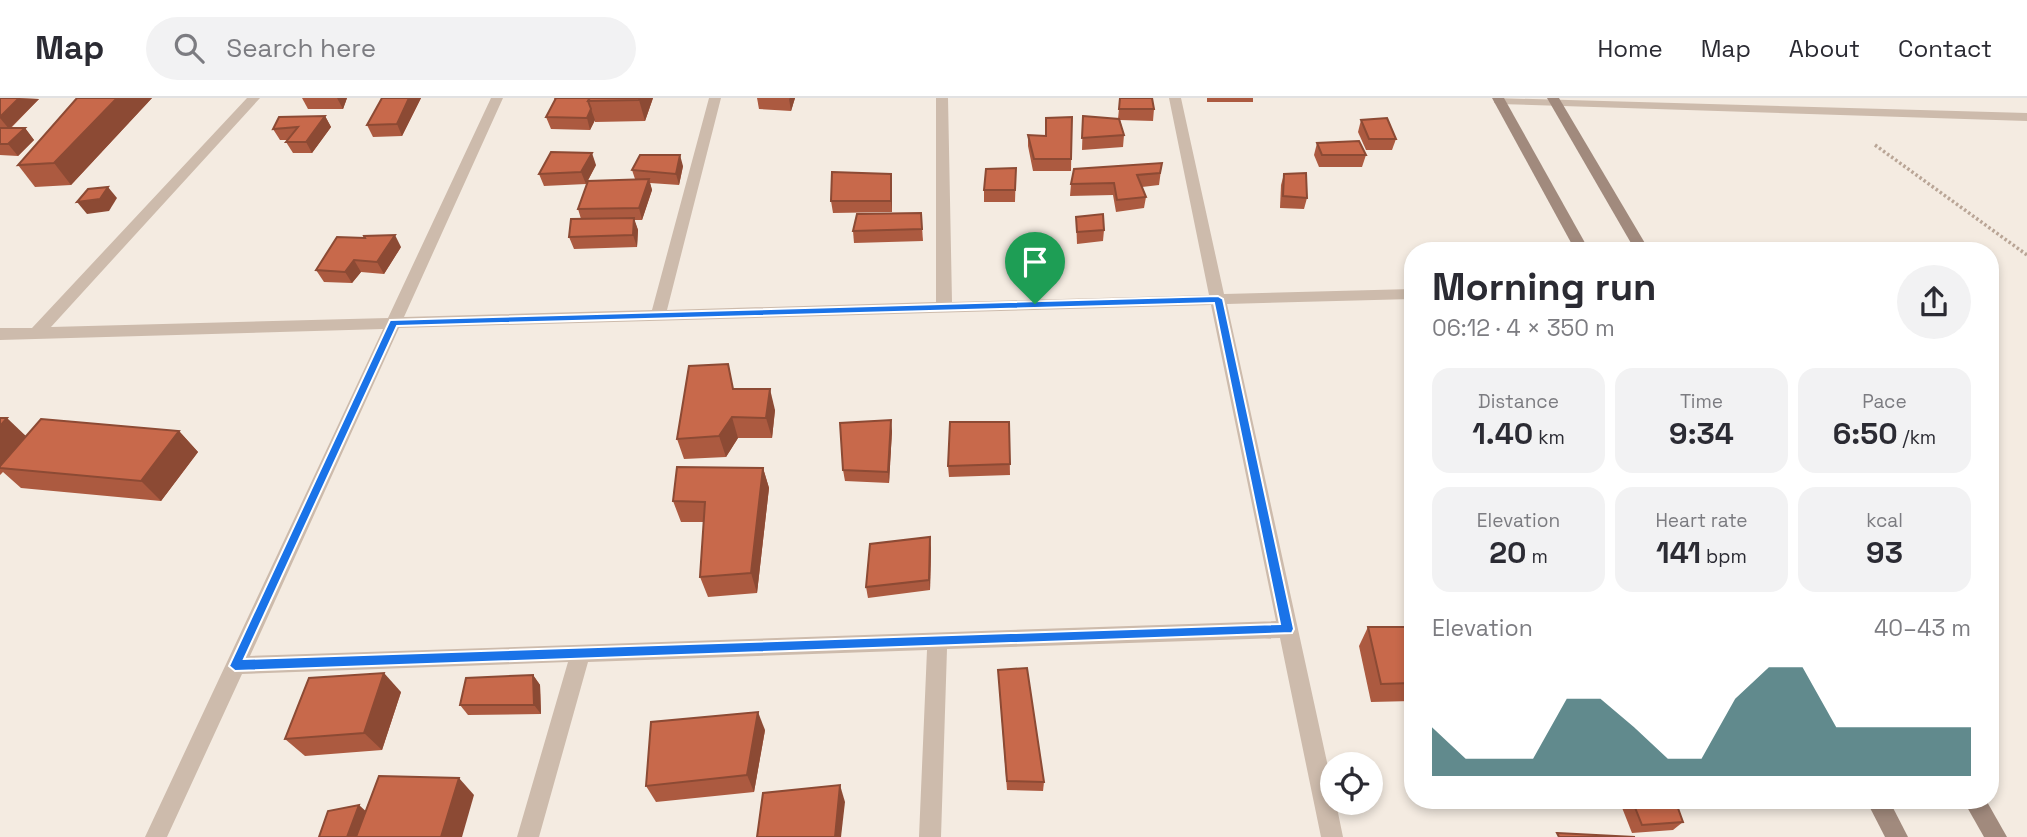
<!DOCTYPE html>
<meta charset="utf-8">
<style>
:root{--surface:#fff;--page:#f2f2f3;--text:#2b2b33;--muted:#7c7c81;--line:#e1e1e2;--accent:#1f5a5e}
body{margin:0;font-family:"Space Grotesk",sans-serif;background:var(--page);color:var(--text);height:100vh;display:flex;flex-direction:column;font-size:26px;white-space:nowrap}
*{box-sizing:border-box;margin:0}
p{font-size:23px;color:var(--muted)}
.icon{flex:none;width:38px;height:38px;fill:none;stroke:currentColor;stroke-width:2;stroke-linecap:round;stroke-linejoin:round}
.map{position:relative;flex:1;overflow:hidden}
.sheet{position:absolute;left:1404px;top:144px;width:595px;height:567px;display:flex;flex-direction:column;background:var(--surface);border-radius:28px;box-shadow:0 4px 10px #0003}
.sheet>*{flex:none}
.tools{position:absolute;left:1320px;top:654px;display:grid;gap:14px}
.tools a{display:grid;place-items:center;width:63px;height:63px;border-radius:50%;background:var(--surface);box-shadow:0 4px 10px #0003;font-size:35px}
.pin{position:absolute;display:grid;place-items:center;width:60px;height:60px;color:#fff;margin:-72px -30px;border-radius:50% 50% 50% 0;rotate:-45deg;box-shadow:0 0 7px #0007}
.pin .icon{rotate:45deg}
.round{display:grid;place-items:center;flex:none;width:74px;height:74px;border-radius:37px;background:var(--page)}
.overview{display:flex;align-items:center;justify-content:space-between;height:119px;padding:0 28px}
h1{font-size:38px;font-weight:800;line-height:52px}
.stats{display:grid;grid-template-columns:repeat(3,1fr);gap:10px;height:119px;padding:7px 28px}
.stats div{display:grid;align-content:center;border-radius:18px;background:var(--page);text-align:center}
.stats b{font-size:30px;font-weight:800}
.stats small{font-size:19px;font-weight:400}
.stats p{font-size:19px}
.chart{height:196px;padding:14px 28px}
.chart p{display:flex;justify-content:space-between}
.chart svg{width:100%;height:126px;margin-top:7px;fill:var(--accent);opacity:.7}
header{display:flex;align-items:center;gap:42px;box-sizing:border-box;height:98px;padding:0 35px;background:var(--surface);border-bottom:2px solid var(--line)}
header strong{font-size:33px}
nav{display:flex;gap:38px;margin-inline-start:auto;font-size:24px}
.search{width:490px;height:63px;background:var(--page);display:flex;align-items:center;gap:18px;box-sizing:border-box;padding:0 24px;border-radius:38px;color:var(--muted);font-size:26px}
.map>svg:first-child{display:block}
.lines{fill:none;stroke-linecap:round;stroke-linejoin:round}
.path{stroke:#b9a596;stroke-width:3.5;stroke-dasharray:2.5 2.5;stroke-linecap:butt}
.service{fill:#cdbbac;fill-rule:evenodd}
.minor{fill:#cdbbac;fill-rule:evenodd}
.secondary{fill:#a18a7d;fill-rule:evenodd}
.wall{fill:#ac5a40}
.shaded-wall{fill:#8c4a34}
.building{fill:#c8694b;stroke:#8c4a34;stroke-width:2}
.route{fill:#1a73e8;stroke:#fff;stroke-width:2;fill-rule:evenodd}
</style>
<header>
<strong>Map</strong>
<div class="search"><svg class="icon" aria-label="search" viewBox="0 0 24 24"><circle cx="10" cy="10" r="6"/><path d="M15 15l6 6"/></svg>Search here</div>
<nav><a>Home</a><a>Map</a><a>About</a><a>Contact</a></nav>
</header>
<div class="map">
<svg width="2027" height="739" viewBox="0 0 2027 739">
<rect width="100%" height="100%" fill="#f4ebe1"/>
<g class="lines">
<polyline class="path" points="1875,47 2027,157"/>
<polygon class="service" points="1494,0 2027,15 2027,23 1499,6 1494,5"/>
<path class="minor" d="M 247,0 L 260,0 L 51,229 L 388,220 L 491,0 L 503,0 L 404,219 L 652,212 L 709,0 L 721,0 L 667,212 L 936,204 L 936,0 L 948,0 L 952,204 L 1209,197 L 1169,0 L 1181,0 L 1224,196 L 1412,191 L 1412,201 L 1227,206 L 1332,687 L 1332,705 L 1336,705 L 1343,739 L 1321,739 L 1280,540 L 947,551 L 941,739 L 919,739 L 927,552 L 588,564 L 539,739 L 517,739 L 568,564 L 242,576 L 167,739 L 145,739 L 383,231 L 0,242 L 0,230 L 32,230 ZM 1211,207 L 1276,523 L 250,558 L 399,230 Z"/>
<g class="secondary">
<polygon points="1492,0 1504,0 1589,152 1575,152"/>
<polygon points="1547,0 1559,0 1649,152 1635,152"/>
<polygon points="1866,702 1889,702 1908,739 1885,739"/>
<polygon points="1963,702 1986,702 2007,739 1984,739"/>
</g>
</g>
<g class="wall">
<polygon points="0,0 39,1 11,30 25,30 34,42 18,58 0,57"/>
<polygon points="77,0 152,0 71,87 35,89 18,67"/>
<polygon points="302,0 347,0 343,11 308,11"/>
<polygon points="382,0 421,0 402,38 373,39 367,27"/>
<polygon points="554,0 653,0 645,23 595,24 595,22 590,32 551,31 546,19 555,2"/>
<polygon points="757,0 795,0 791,13 759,11"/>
<polygon points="1120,0 1154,11 1153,23 1120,22 1124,37 1123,49 1082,52 1083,18 1118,21"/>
<rect x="1207" y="0" width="46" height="4"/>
<polygon points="325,18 331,29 312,55 293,55 286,44 288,42 280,42 273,31"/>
<polygon points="1072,19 1071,73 1033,73 1028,48 1028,37 1046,38"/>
<polygon points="1361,22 1396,41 1392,52 1366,52 1358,34"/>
<polygon points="1317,45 1366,57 1362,69 1319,69 1314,57"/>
<polygon points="1162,65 1159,87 1142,89 1146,99 1144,110 1116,114 1113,97 1070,98 1071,86"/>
<polygon points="596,67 586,86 544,88 539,76"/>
<polygon points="683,68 679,87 650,85 652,92 642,122 634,122 638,132 637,149 574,151 569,139 581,121 578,111 635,81 632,72"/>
<polygon points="1016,70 1015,104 984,104 984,92"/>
<polygon points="1284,76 1307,100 1304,111 1280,110 1281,87"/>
<polygon points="892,88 892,114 833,115 831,103"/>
<polygon points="921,115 923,143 854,145 853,133"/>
<polygon points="1076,119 1104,132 1103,143 1077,146"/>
<polygon points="401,149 384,176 361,174 352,185 324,184 316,172"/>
<polygon points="735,291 775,312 772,340 738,340 726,359 684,361 677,341"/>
<polygon points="0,320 26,338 179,333 198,354 161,403 21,390 3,374 0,377"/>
<polygon points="1009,324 1010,377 949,379 948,368"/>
<polygon points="892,333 889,385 845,383 843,372"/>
<polygon points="763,370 769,390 757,495 708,499 700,479 704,424 681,424 673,403"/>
<polygon points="931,450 930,492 868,500 866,489"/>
<polygon points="1368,529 1412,529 1412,603 1371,604 1359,548"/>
<polygon points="998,572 1044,684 1043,693 1007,692"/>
<polygon points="533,577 540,587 541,616 468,617 460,607"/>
<polygon points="401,594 382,652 305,658 285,641"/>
<polygon points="765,632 754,694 656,704 646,688"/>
<polygon points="1619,702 1675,702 1683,724 1673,732 1632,735"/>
</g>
<g class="shaded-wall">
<polygon points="19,0 39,1 9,31 0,20"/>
<polygon points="117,0 152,0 71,87 54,65"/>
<polygon points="337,0 347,0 343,11"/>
<polygon points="409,0 421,0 402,38 397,26"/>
<polygon points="640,0 653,0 645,23 639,2"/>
<polygon points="790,0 795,0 791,13 789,1"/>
<polygon points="591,11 595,22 590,32 587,20"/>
<polygon points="325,18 331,29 312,55 306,44"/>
<polygon points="25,30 34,42 18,58 8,46"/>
<polygon points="592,55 596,67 586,86 581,74"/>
<polygon points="680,57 683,68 679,87 676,76"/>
<polygon points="891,76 892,88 892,114 891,103"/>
<polygon points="649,81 652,92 642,122 639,110"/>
<polygon points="108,89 117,100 109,113 87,116 77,104"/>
<polygon points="634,120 638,132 637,149 633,137"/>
<polygon points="395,137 401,149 384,176 377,164"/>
<polygon points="354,162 361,174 352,185 345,174"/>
<polygon points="770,291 775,312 772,340 766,320"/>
<polygon points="732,319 738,340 726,359 719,338"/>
<polygon points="7,320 29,341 0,370 0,328"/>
<polygon points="891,322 892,333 889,385 888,374"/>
<polygon points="179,333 198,354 161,403 141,383"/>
<polygon points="763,370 769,390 757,495 751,475"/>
<polygon points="930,439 931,450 930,492 929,482"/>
<polygon points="384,575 401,594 382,652 364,635"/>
<polygon points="533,577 540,587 541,616 534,607"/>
<polygon points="758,614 765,632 754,694 747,677"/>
<polygon points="459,680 474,697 462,739 441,739"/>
<polygon points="840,687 845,704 841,739 835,739"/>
<polygon points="359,707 369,716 361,739 347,739"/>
</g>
<g class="building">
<polygon points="0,0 19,0 0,19"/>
<polygon points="77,0 117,0 54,65 18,67"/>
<polygon points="382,0 409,0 397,26 367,27"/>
<polygon points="556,0 590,0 588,3 591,11 587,20 546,19"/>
<polygon points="590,0 640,0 639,2 588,3"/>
<polygon points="1120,0 1152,0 1154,11 1119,11"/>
<polygon points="325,18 306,44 286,44 298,29 273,31 279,19"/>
<polygon points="1083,18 1119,21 1124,37 1082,40"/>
<polygon points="1072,19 1071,61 1034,61 1028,37 1046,38 1046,20"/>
<polygon points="1387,20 1396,41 1369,41 1361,22"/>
<polygon points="0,30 25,30 8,46 0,46"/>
<polygon points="1359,43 1366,57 1322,57 1317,45"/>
<polygon points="551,54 592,55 581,74 539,76"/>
<polygon points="640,57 680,57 676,76 632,72"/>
<polygon points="1162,65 1160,75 1137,77 1146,99 1117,102 1114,85 1071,86 1074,71"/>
<polygon points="1016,70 1015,92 984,92 986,71"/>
<polygon points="832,74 891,76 891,103 831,103"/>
<polygon points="1306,75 1307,100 1283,98 1284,76"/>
<polygon points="649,81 639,110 578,111 588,83"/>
<polygon points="108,89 100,101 77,104 88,91"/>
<polygon points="921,115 922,131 853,133 857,116"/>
<polygon points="1103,116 1104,132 1077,134 1076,119"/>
<polygon points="634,120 633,137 569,139 571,121"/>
<polygon points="395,137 377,164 354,162 345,174 316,172 337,139 365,140 364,138"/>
<polygon points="728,266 733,291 770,291 766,320 732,319 719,338 677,341 689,268"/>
<polygon points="0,320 7,320 0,328"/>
<polygon points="41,321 179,333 141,383 0,370 0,368"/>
<polygon points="891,322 888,374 843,372 840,325"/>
<polygon points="950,324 1009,324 1010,366 948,368"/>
<polygon points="677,369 763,370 751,475 700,479 705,404 673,403"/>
<polygon points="930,439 929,482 866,489 870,446"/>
<polygon points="1368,529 1412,529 1412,585 1381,586"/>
<polygon points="1027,570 1044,684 1007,683 998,572"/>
<polygon points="384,575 364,635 285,641 309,580"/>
<polygon points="533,577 534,607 460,607 466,580"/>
<polygon points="758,614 747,677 646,688 651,624"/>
<polygon points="379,678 459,680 441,739 356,739"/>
<polygon points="840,687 835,739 757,739 763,695"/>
<polygon points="1632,702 1675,702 1683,724 1642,727"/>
<polygon points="359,707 347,739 319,739 328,713"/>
<polygon points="1557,735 1635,739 1559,739"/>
</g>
<path class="route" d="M 1218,198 L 1223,201 L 1294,531 L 1292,535 L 235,573 L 229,568 L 390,222 ZM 1214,205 L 1280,526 L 244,561 L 397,228 Z"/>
</svg>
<div class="tools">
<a><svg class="icon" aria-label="locate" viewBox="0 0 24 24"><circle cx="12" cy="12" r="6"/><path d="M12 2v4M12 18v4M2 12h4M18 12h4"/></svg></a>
</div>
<div class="pin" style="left:1035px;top:206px;background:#1e9e55"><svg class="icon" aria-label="arrive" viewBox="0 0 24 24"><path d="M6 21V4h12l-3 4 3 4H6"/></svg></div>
<section class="sheet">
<div class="overview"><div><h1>Morning run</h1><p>06:12 · 4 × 350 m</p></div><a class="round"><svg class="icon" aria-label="share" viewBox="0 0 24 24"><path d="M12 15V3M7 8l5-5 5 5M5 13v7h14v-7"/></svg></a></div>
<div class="stats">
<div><p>Distance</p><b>1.40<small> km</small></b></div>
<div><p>Time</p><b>9:34</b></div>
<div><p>Pace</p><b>6:50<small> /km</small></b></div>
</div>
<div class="stats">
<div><p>Elevation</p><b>20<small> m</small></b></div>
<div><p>Heart rate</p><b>141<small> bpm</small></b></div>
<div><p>kcal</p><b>93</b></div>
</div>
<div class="chart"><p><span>Elevation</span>40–43 m</p>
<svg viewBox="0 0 160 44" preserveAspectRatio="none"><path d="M0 44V27L10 38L20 38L30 38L40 17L50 17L60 27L70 38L80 38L90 17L100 6L110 6L120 27L130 27L140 27L150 27L160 27V44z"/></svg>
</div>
</section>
</div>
